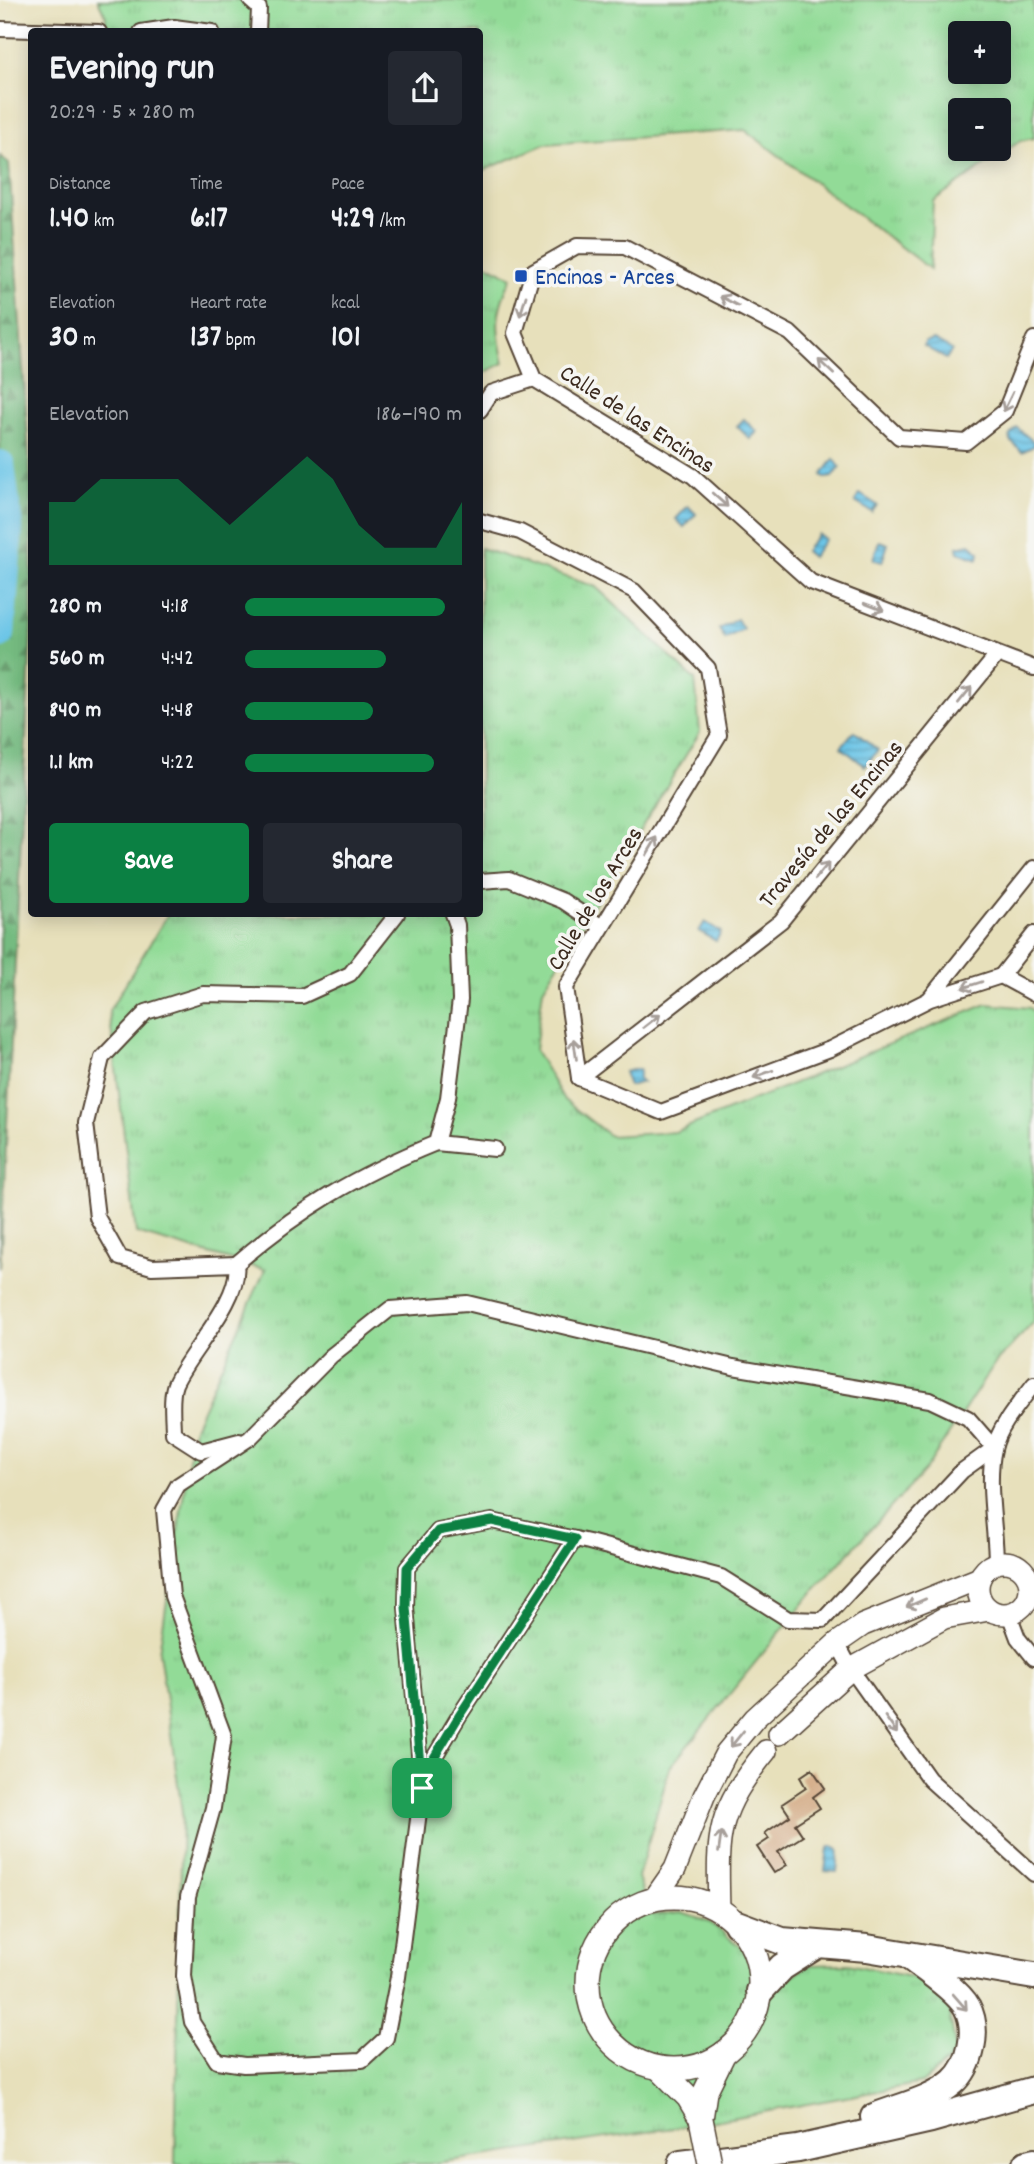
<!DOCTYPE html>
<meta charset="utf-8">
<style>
:root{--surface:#171b24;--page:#242831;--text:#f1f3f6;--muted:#9ea1a6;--accent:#0b8043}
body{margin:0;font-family:Dekko,sans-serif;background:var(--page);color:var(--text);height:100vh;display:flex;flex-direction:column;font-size:26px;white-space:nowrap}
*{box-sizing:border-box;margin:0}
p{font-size:23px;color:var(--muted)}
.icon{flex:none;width:38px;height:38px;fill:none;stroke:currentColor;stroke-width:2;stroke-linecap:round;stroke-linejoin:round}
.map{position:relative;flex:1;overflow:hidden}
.panel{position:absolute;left:28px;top:28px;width:455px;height:889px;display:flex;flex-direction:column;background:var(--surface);border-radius:7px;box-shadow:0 4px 18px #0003}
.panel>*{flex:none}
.buttons{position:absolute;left:948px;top:21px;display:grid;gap:14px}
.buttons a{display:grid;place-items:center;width:63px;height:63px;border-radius:7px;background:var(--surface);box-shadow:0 4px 18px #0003;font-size:35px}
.pin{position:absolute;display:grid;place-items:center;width:60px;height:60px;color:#fff;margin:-30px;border-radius:14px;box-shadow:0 4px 10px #0006}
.round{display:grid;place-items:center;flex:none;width:74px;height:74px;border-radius:7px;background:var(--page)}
.head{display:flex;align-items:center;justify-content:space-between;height:119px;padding:0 21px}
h1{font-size:38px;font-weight:700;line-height:52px}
.stats{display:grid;grid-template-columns:repeat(3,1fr);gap:10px;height:119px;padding:7px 21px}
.stats div{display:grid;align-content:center}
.stats b{font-size:30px;font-weight:700}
.stats small{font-size:19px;font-weight:400}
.stats p{font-size:19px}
.chart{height:196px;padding:14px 21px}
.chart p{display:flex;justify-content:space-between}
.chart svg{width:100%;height:126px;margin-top:7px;fill:var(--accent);opacity:.7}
.cta{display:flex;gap:14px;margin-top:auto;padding:14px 21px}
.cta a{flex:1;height:80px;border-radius:7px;background:var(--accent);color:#fff;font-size:28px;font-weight:700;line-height:80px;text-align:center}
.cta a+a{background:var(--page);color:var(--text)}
ul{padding:0 21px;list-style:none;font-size:23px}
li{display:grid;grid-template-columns:112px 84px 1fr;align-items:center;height:52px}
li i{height:18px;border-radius:9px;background:var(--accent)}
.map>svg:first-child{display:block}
.grass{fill:url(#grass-tufts);stroke:#66825a;stroke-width:2;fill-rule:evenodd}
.forest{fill:url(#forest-firs);stroke:#58724f;stroke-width:2}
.water{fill:url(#water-rules);stroke:#527782;stroke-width:2}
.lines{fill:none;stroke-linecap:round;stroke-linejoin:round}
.river{stroke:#69c4e7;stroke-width:30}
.building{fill:#d6b08d}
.street-casing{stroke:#554536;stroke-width:18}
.secondary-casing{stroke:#554536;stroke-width:24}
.primary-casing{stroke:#554536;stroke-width:26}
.highway-casing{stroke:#554536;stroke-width:30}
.street{stroke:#fff;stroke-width:14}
.secondary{stroke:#fff;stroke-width:21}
.primary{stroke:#fff;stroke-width:23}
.highway{stroke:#fff;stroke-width:26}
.primary-bridge-casing{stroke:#554536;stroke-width:26;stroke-linecap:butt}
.primary-bridge{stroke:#fff;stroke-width:23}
.oneway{stroke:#a79f9a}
.route-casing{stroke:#fff;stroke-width:14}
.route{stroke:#0b8043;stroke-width:9}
.transit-dot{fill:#1a4fb4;stroke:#f6f6f2;stroke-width:2.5}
.labels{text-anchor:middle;stroke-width:7;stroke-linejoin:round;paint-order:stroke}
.transit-label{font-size:24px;fill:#164399;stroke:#f6f6f2;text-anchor:start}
.street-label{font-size:24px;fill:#3b2a1e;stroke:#f6f6f2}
</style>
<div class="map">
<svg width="1034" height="2164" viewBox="0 0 1034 2164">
<defs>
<pattern id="grass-tufts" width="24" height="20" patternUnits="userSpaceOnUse" patternTransform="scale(1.75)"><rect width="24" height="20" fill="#92db97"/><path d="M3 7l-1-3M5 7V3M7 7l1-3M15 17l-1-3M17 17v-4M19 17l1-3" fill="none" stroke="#7fbc82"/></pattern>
<pattern id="forest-firs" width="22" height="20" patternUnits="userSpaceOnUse" patternTransform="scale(1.75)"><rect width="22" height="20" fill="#75bb80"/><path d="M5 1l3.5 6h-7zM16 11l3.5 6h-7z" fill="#619868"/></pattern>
<pattern id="water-rules" width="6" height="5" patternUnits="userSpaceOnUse" patternTransform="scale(1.75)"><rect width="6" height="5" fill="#69c4e7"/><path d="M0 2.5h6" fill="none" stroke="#589fbb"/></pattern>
</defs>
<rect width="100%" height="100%" fill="#f6f6f2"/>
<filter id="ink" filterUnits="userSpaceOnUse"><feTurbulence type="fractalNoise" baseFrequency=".0143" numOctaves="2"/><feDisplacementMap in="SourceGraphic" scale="14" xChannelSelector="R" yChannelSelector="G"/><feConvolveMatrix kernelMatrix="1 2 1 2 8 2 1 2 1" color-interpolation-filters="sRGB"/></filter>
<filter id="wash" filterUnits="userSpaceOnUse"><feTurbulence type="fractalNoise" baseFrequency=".00686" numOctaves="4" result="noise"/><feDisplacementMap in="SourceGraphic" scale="28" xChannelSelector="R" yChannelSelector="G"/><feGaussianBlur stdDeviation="1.57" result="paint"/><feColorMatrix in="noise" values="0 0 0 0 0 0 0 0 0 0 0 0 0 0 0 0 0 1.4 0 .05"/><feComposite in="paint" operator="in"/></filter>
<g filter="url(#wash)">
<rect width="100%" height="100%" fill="#e7e0bb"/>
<g class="grass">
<path d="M 98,0 L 1034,0 L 1034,138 L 1020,141 L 933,201 L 930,269 L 745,130 L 545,144 L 480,172 L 480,32 L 104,31 L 106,17 ZM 961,33 L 999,33 L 999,72 L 961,72 ZM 961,110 L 999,110 L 999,149 L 961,149 Z"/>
<path d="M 480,261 L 512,277 C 495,311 495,326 504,363 L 480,375 Z"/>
<polygon points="480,548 596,587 695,680 700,732 543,989 535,1050 564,1100 610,1136 675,1132 987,1004 1030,1008 1034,1012 1034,1322 995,1363 926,1469 812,1593 670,1767 638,1877 650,1915 682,1912 708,1921 784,1981 809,1965 848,1964 925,1980 949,2006 956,2054 922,2083 687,2126 430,2164 175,2164 182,1812 159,1652 194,1427 265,1270 136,1233 109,1011 168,914 480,914"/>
</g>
<polygon class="forest" points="0,156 9,163 31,485 32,614 0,1268"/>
<g class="water">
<polygon points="934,340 952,350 946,359 924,346 925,342"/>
<polygon points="744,419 757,432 750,439 737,426"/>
<polygon points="1017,428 1034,442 1034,446 1022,452 1011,441 1010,435"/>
<polygon points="834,459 840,467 832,477 826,478 822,475"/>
<polygon points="860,494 877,505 872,512 855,502"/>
<polygon points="688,506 696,514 684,527 676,519"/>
<polygon points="818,534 825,539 812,557 805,551"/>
<polygon points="879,541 888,544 882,562 873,559"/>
<polygon points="970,544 979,552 978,559 958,552 957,547"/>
<polygon points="737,619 743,629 725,639 719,629"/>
<polygon points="854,731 878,750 865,766 841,747"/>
<polygon points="705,922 721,932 716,941 699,931"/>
<polygon points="637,1069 640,1070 638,1079 642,1082 629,1086 624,1072"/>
<polygon points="832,1846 839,1849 837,1872 825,1871 828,1848"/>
</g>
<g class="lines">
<polyline class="river" points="0,465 8,527 0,633"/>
</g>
<g id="blocks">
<polygon class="building" points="812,1769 825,1788 813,1797 820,1808 795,1824 803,1836 778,1852 787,1865 774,1873 757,1847 769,1839 765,1833 790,1816 782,1804 806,1788 800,1777"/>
</g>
</g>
<g filter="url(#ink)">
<use href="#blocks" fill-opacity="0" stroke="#554536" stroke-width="2"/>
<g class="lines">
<g class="street-casing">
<g id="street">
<polyline points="250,0 259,8 258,32"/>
<polyline points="0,29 99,32"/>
<polyline points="141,32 174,27 212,32"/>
<polyline points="1034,339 1005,411 966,442 899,437 790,333 625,247 577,246 533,271 515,333 534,379 693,476 811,582 1034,668"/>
<polyline points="480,410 491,393 534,379"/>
<polyline points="480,521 520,532 634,591 708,668 719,735 566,987 579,1078 661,1112 830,1049 930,999 1001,976 1034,994"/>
<polyline points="480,881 509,879 563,901 602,927"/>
<polyline points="1001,976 1034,934"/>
<polyline points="930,998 1034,868"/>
<polyline points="579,1078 781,921 997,655"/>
<polyline points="436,1143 495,1149"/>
<path d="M 236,1264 C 301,1208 357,1175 436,1143 L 448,1098 L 460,1000 L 457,925 L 453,914"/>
<polygon points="467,1303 733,1367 930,1400 968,1418 994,1448 962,1471 823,1620 788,1619 721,1577 589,1542 492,1521 438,1531 407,1568 406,1607 422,1788 398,1977 386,2038 362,2060 244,2065 217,2061 192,2022 184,1976 188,1897 213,1808 224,1736 172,1596 164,1510 178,1485 250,1438 331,1356 390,1309"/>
<path d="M 239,1441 L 201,1451 L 173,1433 C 173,1419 170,1397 175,1384 C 189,1352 242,1299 236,1264 L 152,1267 L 120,1258 L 97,1217 L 86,1123 L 102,1058 L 146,1012 L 203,994 L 302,996 L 350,974 L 397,914"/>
<path d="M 996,1563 C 996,1528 986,1483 994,1449 C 999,1426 1020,1403 1034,1384"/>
<polyline points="1009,1614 1018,1638 1034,1658"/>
<polyline points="837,1643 851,1669 929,1779 1034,1874"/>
<polyline points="425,1781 432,1761 459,1716 575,1539"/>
</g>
</g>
<g class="secondary-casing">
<g id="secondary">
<circle cx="1004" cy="1588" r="26"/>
<polyline points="779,1734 851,1669 944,1618 989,1610"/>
<polyline points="654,1899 675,1869 704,1796 726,1753 755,1718 837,1643 863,1625 980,1578"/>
<path d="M 719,1910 C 717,1832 716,1813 766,1751"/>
</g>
</g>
<g class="primary-casing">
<g id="primary">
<circle cx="674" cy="1983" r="86"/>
<polyline points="659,2068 688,2097 701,2119"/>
<polyline points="701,2119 705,2092 724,2053"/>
</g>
</g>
<g class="highway-casing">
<g id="highway">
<polyline points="737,1924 782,1941 867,1948 1034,1976"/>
<polyline points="760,1991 782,1967 815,1946"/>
<path d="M 874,2117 C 899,2107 932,2100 953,2082 C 971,2066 979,2030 967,2007 C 958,1991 926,1969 911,1958"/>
<polyline points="681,2164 798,2149 931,2119 1034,2090"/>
<polyline points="1026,2164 1034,2162"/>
</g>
</g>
<use href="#street" class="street"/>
<use href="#secondary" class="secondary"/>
<use href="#primary" class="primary"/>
<use href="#highway" class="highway"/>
<g class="primary-bridge-casing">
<polyline id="primary-bridge" points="701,2119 710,2164"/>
</g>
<use href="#primary-bridge" class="primary-bridge"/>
</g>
<defs><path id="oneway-shaft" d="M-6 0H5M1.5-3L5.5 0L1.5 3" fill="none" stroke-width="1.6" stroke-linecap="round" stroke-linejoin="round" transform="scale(1.75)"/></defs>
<g class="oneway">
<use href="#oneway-shaft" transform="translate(729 301) rotate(-152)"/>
<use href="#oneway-shaft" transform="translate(523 306) rotate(107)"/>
<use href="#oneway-shaft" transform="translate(826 367) rotate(-137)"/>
<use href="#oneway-shaft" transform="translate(1008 402) rotate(116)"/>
<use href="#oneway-shaft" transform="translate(720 500) rotate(42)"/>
<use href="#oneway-shaft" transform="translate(874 607) rotate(21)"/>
<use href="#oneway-shaft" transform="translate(965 695) rotate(-51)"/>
<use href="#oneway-shaft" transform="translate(652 846) rotate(-59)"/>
<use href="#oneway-shaft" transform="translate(822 871) rotate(-51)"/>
<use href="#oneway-shaft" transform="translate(972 985) rotate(162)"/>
<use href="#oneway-shaft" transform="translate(652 1021) rotate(-38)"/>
<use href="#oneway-shaft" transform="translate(575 1049) rotate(-98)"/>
<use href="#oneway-shaft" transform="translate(763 1074) rotate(160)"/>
<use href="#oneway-shaft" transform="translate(916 1603) rotate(157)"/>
<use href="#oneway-shaft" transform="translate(891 1725) rotate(55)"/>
<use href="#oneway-shaft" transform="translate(737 1739) rotate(129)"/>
<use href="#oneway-shaft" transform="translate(720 1842) rotate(-82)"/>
<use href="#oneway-shaft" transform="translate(960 2002) rotate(49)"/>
</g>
</g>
<g class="lines" filter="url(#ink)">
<g class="route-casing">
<polygon id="route" points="492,1521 575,1539 459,1716 432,1761 422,1788 406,1607 407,1568 438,1531"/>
</g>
<use href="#route" class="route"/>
</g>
<rect class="transit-dot" x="514" y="269" width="14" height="14" rx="3.5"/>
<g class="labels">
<g class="transit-label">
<text x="535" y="284">Encinas - Arces</text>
</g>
<g class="street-label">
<text transform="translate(638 418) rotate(33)" y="8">Calle de las Encinas</text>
<text transform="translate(830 823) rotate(-50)" y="8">Travesía de las Encinas</text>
<text transform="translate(594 898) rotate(-59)" y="8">Calle de los Arces</text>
</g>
</g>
</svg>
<div class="buttons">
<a>+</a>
<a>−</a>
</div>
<div class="pin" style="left:422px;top:1788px;background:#1e9e55"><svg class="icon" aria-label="arrive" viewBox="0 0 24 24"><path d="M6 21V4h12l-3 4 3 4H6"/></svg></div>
<section class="panel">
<div class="head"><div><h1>Evening run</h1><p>20:29 · 5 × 280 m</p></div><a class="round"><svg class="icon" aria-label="share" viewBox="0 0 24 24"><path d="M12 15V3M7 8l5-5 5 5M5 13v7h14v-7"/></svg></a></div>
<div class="stats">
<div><p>Distance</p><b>1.40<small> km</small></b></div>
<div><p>Time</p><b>6:17</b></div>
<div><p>Pace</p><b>4:29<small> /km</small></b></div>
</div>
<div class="stats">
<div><p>Elevation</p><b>30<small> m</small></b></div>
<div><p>Heart rate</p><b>137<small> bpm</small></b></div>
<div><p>kcal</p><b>101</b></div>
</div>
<div class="chart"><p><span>Elevation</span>186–190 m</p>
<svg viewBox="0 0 160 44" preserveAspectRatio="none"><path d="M0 44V22L10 22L20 14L30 14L40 14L50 14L60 22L70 30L80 22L90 14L100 6L110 14L120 30L130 38L140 38L150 38L160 22V44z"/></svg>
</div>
<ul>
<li><b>280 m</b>4:18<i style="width:92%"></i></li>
<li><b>560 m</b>4:42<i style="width:65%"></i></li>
<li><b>840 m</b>4:48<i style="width:59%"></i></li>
<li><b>1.1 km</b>4:22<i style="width:87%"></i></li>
</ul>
<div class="cta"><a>Save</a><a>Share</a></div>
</section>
</div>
